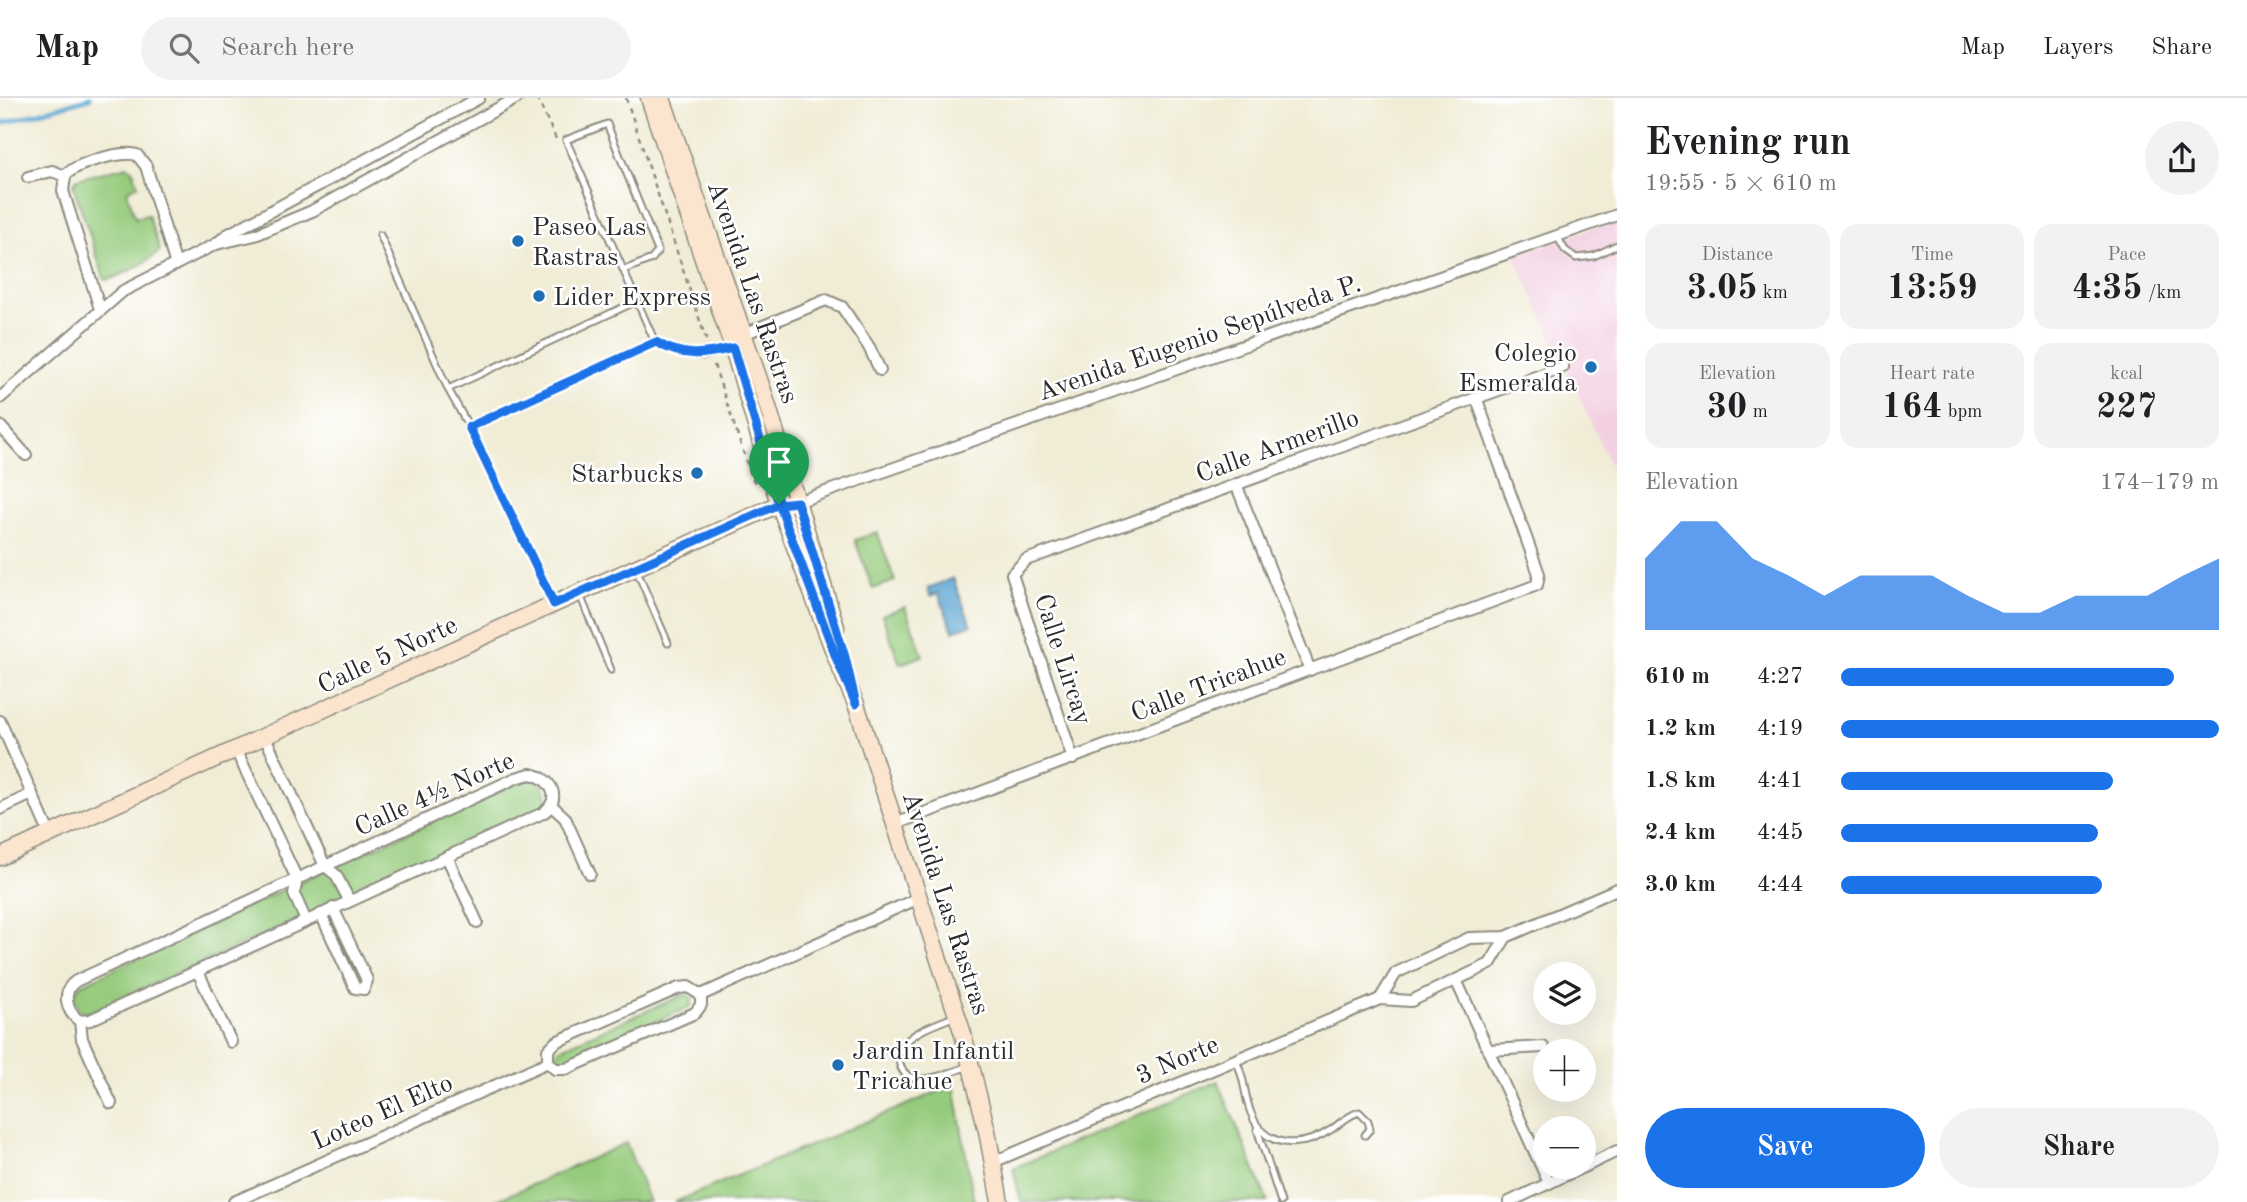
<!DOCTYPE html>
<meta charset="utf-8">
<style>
:root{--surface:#fff;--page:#f2f2f2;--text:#202124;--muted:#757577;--line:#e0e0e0;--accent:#1a73e8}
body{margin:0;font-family:"Old Standard TT",serif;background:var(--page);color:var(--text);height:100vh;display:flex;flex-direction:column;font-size:26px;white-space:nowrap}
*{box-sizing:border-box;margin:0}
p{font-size:23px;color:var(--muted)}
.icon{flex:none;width:38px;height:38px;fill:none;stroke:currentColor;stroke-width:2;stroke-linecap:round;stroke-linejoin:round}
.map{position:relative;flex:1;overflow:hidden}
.panel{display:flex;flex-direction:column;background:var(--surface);width:630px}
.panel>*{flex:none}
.controls{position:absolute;left:1533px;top:864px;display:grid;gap:14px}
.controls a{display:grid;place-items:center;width:63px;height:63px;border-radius:50%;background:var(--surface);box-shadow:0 7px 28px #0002;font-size:35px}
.pin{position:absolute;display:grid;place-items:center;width:60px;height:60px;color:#fff;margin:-72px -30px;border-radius:50% 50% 50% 0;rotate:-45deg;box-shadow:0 0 7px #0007}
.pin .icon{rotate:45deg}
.round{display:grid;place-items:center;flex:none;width:74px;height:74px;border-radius:37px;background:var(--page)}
.overview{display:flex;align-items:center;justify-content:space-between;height:119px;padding:0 28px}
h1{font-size:38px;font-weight:800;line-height:52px}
.metrics{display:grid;grid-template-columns:repeat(3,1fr);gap:10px;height:119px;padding:7px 28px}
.metrics div{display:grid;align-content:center;border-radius:18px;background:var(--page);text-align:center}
.metrics b{font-size:35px;font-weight:800}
.metrics small{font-size:19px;font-weight:400}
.metrics p{font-size:19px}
.chart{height:196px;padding:14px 28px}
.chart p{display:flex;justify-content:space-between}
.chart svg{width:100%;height:126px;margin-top:7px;fill:var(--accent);opacity:.7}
.cta{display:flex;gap:14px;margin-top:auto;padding:14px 28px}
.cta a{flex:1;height:80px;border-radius:42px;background:var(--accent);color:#fff;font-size:28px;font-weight:800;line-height:80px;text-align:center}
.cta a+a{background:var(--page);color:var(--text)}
ul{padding:0 28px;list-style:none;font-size:23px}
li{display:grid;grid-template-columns:112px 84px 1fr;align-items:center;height:52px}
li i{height:18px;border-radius:9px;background:var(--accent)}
header{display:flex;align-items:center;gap:42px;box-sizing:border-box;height:98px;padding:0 35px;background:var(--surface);border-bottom:2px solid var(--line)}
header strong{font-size:33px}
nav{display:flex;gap:38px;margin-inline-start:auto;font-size:24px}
.search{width:490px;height:63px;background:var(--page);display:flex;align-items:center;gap:18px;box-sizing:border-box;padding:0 24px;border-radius:38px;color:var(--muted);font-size:26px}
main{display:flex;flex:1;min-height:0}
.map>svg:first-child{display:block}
.built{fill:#f2cfe1}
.green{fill:#95cb7c;stroke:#607b54;stroke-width:2}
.water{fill:#5ba4d2;stroke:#43687e;stroke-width:2}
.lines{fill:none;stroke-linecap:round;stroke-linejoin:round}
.stream{stroke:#5ba4d2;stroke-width:4.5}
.lane-casing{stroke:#8e8c80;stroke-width:9}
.street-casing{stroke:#8e8c80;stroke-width:14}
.secondary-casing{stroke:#8e8c80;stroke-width:19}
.path{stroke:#8e8c80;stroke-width:2.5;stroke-dasharray:5 5;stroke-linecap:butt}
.lane{stroke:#fff;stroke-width:5}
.street{stroke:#fff;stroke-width:10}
.secondary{stroke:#fbe5cf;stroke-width:16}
.route-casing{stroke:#fff;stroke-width:14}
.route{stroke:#1a73e8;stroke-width:9}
.poi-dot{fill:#1f6fb2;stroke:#fff;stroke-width:2.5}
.labels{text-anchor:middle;stroke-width:5;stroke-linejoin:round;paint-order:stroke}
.poi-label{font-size:26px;fill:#2b2b2b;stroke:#fff;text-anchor:start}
.street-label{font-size:26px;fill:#2b2b2b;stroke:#fff}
</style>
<header>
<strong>Map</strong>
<div class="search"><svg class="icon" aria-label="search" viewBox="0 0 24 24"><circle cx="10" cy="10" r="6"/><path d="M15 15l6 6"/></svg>Search here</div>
<nav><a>Map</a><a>Layers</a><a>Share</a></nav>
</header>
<main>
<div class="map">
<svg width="1617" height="1104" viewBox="0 0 1617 1104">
<rect width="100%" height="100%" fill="#fff"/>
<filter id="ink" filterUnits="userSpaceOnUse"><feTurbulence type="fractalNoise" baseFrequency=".0143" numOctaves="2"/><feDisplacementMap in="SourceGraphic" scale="14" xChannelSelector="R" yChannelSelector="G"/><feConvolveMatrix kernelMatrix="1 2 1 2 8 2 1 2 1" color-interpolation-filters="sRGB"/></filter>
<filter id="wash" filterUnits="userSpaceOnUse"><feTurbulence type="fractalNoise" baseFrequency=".00686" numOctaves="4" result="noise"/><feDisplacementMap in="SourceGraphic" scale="28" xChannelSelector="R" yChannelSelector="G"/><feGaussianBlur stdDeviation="1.57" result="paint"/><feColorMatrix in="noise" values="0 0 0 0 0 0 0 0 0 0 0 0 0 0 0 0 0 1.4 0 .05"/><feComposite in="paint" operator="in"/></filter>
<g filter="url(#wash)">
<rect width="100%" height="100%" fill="#f0ecd5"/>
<polygon class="built" points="1617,122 1617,381 1514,157"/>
<g class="green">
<path d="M 127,68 L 133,73 L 138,87 L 127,93 L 135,120 L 148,117 L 160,152 C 154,161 116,181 105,182 L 73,87 L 77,81 Z"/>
<polygon points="877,434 895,483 873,491 855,442"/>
<polygon points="905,509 923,558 900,566 882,517"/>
<path d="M 532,682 L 539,683 C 547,692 551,701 542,710 L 305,819 L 90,914 L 83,915 C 72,907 72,896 80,887 L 297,785 L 518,685 Z"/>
<polygon points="683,897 688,897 692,901 691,908 688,910 564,963 559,963 555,959 559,951"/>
<polygon points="1218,983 1268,1104 1021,1104 1013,1070"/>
<polygon points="954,987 974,1104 675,1104"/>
<polygon points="626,1045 649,1104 493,1104"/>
</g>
<polygon class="water" points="953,480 971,527 953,533 938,495 930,498 928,490"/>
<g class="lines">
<polyline class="stream" points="0,26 90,0"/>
</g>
</g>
<g filter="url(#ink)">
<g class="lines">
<g class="lane-casing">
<g id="lane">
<polyline points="380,137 448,291 469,329 553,504"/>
<polyline points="1557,138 1565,152 1576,160 1594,158 1617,147"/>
<polyline points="624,172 652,161 658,153 607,26 566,42 655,244 667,251 703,258 731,251"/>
<polyline points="448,291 637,203"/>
<polyline points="469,329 655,244"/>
<polyline points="636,471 668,545"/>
<polyline points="580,497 611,572"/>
<path d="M 955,918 C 940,925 919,931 907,943 C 902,947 898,955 899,962 C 904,997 950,974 969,968"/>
<path d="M 1236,963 C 1245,979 1244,998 1251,1015 C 1265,1052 1302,1051 1332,1031 C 1342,1024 1347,1018 1359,1014 L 1368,1023 L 1370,1031 L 1365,1037"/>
<polyline points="1257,1031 1281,1104"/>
</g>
</g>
<g class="street-casing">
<g id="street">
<path d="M 65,78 C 75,65 123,52 137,57 L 146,68 L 176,167"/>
<polyline points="65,78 63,93 100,211"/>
<polyline points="28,79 52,73 65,78"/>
<polyline points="216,146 255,137 312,113 517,0"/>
<polyline points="744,236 826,202 842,209 869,249 880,272"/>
<polyline points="0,300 123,193 216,146 227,137 479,0"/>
<polyline points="0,328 26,357"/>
<polyline points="1236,386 1310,572"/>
<polyline points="797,404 1617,117"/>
<polyline points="0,623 50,737"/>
<polyline points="265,639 325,768 336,777 349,802"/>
<polyline points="236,652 297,781 294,796 306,823"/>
<polyline points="1073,661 1012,476 1026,462 1563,269"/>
<path d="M 530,676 C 551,679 563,701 543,715 L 90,922 L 80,923 C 66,914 61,893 76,883 L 516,680 Z"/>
<polyline points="552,708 565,720 590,776"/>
<polyline points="0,711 32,696"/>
<polyline points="895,726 1537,487 1539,476 1476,299"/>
<polyline points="447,759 477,824"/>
<polyline points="321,816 355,890 364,891 367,882 333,810"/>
<polyline points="198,874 231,944"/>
<polyline points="1456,882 1549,1085"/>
<polygon points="688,889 701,897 701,907 695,915 566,971 555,971 548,964 548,952 556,944 679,890"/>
<polyline points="701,897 919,800"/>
<polyline points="1380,901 1396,875 1469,840 1506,839 1617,791"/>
<polyline points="80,923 82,941 111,1005"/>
<polyline points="1489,952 1543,949"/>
<polyline points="993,1064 1380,901 1411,903 1490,866 1506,839"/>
<polyline points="1584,1069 1617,1053"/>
<polyline points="234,1104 548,964"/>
<polyline points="1509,1104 1583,1069"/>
</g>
</g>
<g class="secondary-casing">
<g id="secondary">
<polyline points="649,0 733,250 779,406 837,562 856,606 963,936 987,1033 1000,1104"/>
<polyline points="662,0 763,293 836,529"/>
<polyline points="0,759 554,506 779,406 797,404"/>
</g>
</g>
<g class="path">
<polyline points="537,0 556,41"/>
<polyline points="626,0 708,247"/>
<polyline points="714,267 752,380 756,386"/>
</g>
<use href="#lane" class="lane"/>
<use href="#street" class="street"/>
<use href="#secondary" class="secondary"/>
</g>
</g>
<g class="lines" filter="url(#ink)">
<g class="route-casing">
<path id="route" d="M 779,406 L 554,506 L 469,329 L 656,244 C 683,260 703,257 733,250 L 779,406 L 837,562 L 856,606 L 845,559 L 797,404 L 779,406"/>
</g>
<use href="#route" class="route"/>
</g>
<g class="poi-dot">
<circle cx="518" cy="143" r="7"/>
<circle cx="539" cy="198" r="7"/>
<circle cx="1591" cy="269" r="7"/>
<circle cx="697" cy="375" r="7"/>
<circle cx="838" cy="967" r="7"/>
</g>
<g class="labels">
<g class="poi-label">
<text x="532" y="137">Paseo Las<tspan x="532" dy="30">Rastras</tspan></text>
<text x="553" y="207">Lider Express</text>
<text x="1577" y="263" text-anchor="end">Colegio<tspan x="1577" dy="30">Esmeralda</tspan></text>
<text x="683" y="384" text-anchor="end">Starbucks</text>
<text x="852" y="961">Jardin Infantil<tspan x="852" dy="30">Tricahue</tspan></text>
</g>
<g class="street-label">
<text transform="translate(754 194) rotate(71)" y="9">Avenida Las Rastras</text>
<text transform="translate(1199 239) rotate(-19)" y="9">Avenida Eugenio Sepúlveda P.</text>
<text transform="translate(1277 347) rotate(-20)" y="9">Calle Armerillo</text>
<text transform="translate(387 556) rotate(-25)" y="9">Calle 5 Norte</text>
<text transform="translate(1064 561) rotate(72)" y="9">Calle Lircay</text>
<text transform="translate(1208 586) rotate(-21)" y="9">Calle Tricahue</text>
<text transform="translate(434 695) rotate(-24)" y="9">Calle 4½ Norte</text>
<text transform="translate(947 805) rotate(72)" y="9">Avenida Las Rastras</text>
<text transform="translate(1177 961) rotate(-23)" y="9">3 Norte</text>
<text transform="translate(382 1013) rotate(-24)" y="9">Loteo El Elto</text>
</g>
</g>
</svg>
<div class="controls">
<a><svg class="icon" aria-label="layers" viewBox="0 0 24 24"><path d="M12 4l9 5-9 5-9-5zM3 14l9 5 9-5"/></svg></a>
<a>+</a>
<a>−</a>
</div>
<div class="pin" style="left:779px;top:406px;background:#1e9e55"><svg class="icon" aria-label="arrive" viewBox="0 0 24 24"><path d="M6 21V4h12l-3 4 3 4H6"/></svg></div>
</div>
<section class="panel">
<div class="overview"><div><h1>Evening run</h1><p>19:55 · 5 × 610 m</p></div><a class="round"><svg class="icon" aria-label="share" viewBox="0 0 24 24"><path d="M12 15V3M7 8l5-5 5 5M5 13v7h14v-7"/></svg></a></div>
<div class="metrics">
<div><p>Distance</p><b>3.05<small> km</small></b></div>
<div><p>Time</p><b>13:59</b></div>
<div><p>Pace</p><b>4:35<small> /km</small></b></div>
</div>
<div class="metrics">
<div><p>Elevation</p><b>30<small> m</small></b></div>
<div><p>Heart rate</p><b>164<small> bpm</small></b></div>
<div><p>kcal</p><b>227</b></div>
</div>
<div class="chart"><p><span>Elevation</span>174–179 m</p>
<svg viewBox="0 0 160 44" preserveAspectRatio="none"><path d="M0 44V19L10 6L20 6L30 19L40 25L50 32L60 25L70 25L80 25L90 32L100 38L110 38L120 32L130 32L140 32L150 25L160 19V44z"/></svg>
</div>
<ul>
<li><b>610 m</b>4:27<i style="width:88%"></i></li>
<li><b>1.2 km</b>4:19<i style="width:100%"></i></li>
<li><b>1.8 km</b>4:41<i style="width:72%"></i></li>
<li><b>2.4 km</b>4:45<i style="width:68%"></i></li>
<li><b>3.0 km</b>4:44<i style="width:69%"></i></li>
</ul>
<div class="cta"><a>Save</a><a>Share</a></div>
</section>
</main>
